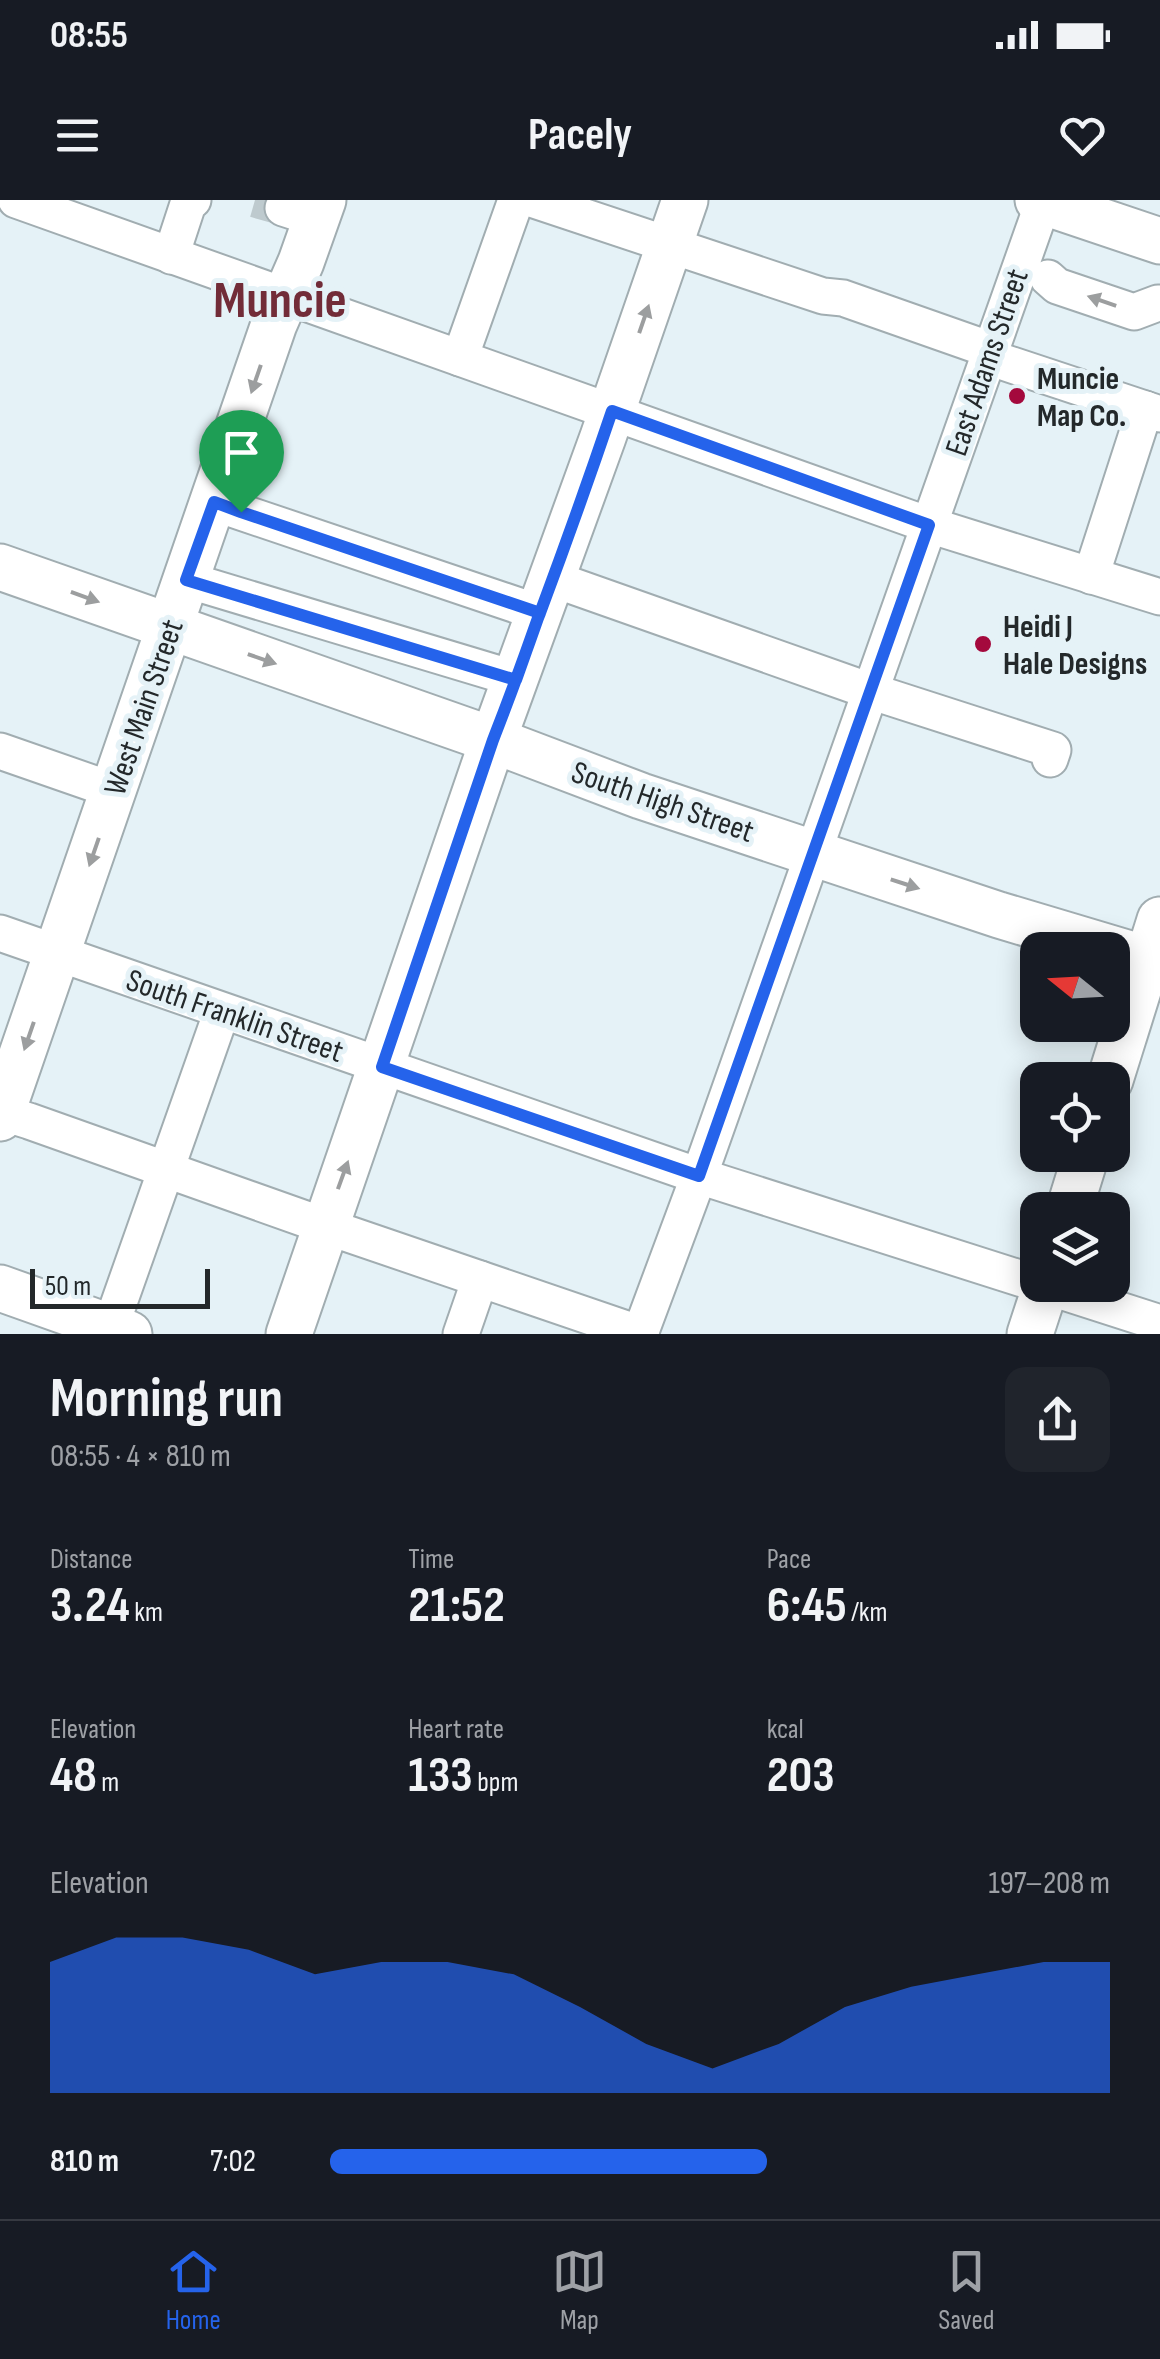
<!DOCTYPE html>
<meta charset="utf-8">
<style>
:root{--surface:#171b24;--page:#20242c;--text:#f1f3f6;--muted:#9ea1a6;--line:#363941;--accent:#2563eb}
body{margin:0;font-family:"Sofia Sans Condensed",sans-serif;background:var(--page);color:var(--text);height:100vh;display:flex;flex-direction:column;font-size:38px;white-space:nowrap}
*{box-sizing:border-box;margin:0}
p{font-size:32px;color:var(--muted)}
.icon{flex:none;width:55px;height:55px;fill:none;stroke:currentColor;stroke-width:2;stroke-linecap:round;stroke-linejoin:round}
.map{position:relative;height:1134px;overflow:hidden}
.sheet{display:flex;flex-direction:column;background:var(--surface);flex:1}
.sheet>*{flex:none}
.needle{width:65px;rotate:288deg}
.controls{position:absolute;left:1020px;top:732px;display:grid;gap:20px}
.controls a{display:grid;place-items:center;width:110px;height:110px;border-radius:20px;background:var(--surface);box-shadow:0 5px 25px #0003;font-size:50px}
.scale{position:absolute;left:30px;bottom:25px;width:180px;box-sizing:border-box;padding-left:10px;border:5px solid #23282a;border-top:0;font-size:28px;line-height:35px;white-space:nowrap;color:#23282a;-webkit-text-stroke:8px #e5f2f7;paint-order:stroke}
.pin{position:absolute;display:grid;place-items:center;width:85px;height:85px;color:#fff;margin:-102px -42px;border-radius:50% 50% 50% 0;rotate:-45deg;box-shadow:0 0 10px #0007}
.pin .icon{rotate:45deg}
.round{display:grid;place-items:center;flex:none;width:105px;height:105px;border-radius:20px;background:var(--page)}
.overview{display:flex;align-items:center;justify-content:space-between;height:170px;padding:0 50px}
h1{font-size:55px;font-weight:700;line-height:75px}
.stats{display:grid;grid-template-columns:repeat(3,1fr);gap:15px;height:170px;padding:10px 50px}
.stats div{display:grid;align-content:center}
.stats b{font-size:50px;font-weight:700}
.stats small{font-size:28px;font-weight:400}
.stats p{font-size:28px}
.chart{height:280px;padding:20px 50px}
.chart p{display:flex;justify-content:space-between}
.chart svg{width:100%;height:180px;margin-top:10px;fill:var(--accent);opacity:.7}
ul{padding:0 50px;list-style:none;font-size:32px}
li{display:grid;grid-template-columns:160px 120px 1fr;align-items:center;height:75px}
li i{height:25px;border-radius:12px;background:var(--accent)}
.status{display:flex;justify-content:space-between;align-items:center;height:70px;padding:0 50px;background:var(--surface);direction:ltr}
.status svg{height:28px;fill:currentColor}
header{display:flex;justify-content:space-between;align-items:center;height:130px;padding:0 50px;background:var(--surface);font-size:45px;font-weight:700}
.tabs{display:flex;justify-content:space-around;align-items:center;height:140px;border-top:2px solid var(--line);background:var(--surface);font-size:28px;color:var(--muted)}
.tabs a{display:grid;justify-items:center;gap:5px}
.tabs .current{color:var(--accent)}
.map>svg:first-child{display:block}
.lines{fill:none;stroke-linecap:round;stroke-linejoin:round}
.minor-tunnel{stroke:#becace;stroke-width:35;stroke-dasharray:35 18;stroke-linecap:butt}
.minor-casing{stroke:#a1adb1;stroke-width:39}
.major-casing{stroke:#a1adb1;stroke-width:49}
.minor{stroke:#fff;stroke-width:35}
.major{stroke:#fff;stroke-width:45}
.oneway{fill:#9c9e9f}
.route-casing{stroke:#fff;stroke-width:20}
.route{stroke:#2563eb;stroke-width:12}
.poi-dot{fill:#a4093d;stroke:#e5f2f7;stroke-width:4}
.labels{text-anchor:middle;stroke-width:10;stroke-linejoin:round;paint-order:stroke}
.street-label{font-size:32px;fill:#23282a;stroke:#e5f2f7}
.poi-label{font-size:32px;font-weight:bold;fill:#23282a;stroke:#e5f2f7;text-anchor:start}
.town-label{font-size:52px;font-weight:bold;fill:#722c38;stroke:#e5f2f7}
</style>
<div class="status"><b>08:55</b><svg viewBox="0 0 49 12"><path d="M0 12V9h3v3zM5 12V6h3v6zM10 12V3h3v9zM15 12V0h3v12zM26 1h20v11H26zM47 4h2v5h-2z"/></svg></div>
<header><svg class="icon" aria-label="menu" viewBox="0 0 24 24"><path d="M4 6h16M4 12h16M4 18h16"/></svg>Pacely<svg class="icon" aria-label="heart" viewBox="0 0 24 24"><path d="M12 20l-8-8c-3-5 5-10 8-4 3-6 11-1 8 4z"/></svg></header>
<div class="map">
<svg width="1160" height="1134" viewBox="0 0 1160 1134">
<rect width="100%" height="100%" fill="#e5f2f7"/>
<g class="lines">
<polyline class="minor-tunnel" points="255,0 283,8"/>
<g class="minor-casing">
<g id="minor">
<polyline points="16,0 929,325 1160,397"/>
<polyline points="534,0 823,96 843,98 991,150"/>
<polyline points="283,8 317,19"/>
<polyline points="171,56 188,4 193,0"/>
<polyline points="1048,78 1057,86 1134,112 1158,103"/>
<polyline points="988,157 1160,214"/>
<polyline points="460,158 516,0"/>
<polyline points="214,303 540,413"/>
<polyline points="1091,376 1145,209"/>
<polyline points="553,379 870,491 1053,550 1050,559"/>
<polyline points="187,380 516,479"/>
<polyline points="0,551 115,591"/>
<polyline points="0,733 699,976 1038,1084"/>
<polyline points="0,912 29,921 325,1026 641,1134"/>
<polyline points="1042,1085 1160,1123"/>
<polyline points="108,1134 222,811"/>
<polyline points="461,1134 480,1079"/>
<polyline points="640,1134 707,954 1044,0"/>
</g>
</g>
<g class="major-casing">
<g id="major">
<polyline points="1038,0 1160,41"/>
<polyline points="0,367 493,540 641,596 999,715 1160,763"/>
<polyline points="1110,880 1160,720"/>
<polyline points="0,918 274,124 301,62 323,0"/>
<polyline points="1069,1010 1086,955"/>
<polyline points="0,1088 129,1134"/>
<polyline points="289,1134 493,540 603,237 685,0"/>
<polyline points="1030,1134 1046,1085"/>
</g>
</g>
<use href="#minor" class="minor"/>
<use href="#major" class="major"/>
</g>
<defs><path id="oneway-solid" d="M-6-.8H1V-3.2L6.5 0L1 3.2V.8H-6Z" transform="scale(2.5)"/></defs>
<g class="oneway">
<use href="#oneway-solid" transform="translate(1102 101) rotate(-161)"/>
<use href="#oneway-solid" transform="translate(644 119) rotate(-71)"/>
<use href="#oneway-solid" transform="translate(256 179) rotate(109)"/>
<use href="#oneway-solid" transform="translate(85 397) rotate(20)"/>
<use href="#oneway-solid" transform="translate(262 459) rotate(19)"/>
<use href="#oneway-solid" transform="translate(94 652) rotate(109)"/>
<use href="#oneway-solid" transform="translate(905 684) rotate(18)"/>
<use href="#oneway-solid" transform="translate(29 836) rotate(109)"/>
<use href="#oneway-solid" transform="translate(343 975) rotate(-70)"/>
</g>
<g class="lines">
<g class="route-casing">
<path id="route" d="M 241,312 L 540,413 L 538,418 C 524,458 509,499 493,540 L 382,867 L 699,976 L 929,325 L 612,211 C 589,279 565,346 540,413 L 538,418 L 516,480 L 186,380 L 214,302 L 241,312"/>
</g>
<use href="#route" class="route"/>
</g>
<g class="poi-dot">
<circle cx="1017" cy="196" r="10"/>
<circle cx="983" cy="444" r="10"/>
</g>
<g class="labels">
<g class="street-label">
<text transform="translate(986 162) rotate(-71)" y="11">East Adams Street</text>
<text transform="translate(143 507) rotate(-71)" y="11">West Main Street</text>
<text transform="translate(663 601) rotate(19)" y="11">South High Street</text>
<text transform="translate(235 815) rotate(19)" y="11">South Franklin Street</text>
</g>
<g class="poi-label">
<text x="1037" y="189">Muncie<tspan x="1037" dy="37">Map Co.</tspan></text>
<text x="1003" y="437">Heidi J<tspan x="1003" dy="37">Hale Designs</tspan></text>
</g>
<g class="town-label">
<text x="280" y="117">Muncie</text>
</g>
</g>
</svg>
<div class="controls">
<a><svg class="needle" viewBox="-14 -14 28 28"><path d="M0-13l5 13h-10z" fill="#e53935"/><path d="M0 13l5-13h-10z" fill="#9ea1a6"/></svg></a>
<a><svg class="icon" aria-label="locate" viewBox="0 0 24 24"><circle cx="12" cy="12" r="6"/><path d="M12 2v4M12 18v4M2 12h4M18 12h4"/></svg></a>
<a><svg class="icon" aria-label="layers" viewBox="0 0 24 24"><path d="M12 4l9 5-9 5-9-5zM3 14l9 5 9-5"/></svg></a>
</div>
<div class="scale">50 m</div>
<div class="pin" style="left:241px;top:312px;background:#1e9e55"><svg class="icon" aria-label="arrive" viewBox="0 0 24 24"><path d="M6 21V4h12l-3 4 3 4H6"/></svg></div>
</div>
<section class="sheet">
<div class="overview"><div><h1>Morning run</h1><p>08:55 · 4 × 810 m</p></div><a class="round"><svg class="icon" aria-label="share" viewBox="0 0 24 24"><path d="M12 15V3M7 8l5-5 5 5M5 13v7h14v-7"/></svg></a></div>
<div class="stats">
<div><p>Distance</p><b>3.24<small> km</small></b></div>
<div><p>Time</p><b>21:52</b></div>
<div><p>Pace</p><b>6:45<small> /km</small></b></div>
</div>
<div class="stats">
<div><p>Elevation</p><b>48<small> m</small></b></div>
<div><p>Heart rate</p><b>133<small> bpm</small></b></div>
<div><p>kcal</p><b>203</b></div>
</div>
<div class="chart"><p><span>Elevation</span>197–208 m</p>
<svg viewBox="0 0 160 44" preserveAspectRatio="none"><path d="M0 44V12L10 6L20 6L30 9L40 15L50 12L60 12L70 15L80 23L90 32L100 38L110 32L120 23L130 18L140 15L150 12L160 12V44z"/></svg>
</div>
<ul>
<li><b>810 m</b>7:02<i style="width:56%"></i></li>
</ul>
</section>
<nav class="tabs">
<a class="current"><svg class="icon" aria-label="home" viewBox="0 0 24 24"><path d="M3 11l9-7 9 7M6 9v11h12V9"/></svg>Home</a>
<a><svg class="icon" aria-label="map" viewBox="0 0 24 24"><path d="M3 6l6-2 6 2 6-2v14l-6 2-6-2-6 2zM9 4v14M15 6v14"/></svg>Map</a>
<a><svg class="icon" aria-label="saved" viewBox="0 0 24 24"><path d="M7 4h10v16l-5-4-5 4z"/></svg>Saved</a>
</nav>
